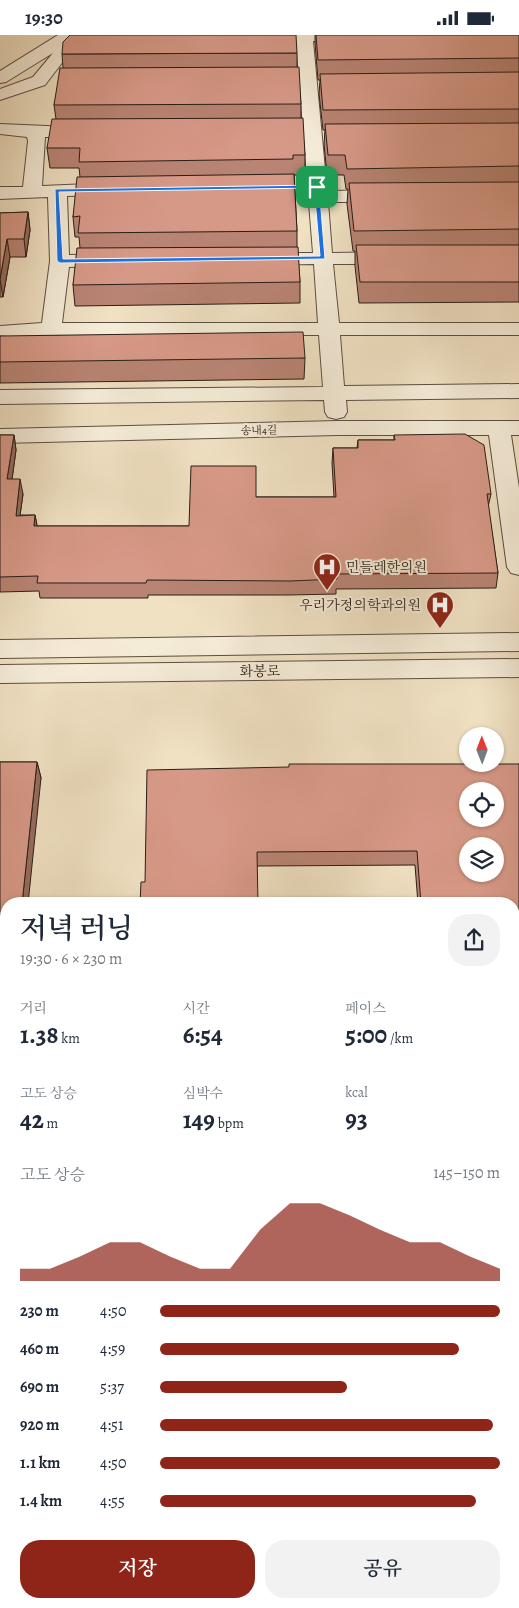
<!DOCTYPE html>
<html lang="ko">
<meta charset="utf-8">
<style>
:root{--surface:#fff;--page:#f2f2f3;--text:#1f2937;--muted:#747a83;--accent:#8f2418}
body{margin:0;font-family:Alegreya,"Noto Serif KR",serif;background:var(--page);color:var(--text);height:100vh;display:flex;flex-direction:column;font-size:19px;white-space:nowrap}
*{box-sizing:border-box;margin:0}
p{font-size:16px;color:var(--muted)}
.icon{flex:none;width:28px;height:28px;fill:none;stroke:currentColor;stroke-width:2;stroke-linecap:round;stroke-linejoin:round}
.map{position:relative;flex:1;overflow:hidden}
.details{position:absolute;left:0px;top:862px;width:520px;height:711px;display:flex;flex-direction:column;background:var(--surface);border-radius:20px 20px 0 0;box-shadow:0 1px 4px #0004}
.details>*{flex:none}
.needle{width:32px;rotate:359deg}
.tools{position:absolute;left:459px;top:692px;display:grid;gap:10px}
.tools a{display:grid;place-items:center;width:45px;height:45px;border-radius:50%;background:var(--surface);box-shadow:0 1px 4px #0004;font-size:25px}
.pin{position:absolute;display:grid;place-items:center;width:42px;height:42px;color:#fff;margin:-21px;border-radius:10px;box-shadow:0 2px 8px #0006}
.round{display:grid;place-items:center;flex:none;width:52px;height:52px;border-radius:20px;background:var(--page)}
.summary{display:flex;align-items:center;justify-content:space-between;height:85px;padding:0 20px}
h1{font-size:28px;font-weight:600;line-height:38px}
.stats{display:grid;grid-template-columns:repeat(3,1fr);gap:8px;height:85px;padding:5px 20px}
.stats div{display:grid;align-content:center}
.stats b{font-size:25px;font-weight:600}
.stats small{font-size:14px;font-weight:400}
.stats p{font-size:14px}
.chart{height:140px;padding:10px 20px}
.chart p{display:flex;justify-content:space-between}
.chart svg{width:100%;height:90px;margin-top:5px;fill:var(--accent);opacity:.7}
.action{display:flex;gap:10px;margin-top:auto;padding:10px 20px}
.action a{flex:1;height:58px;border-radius:20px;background:var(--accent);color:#fff;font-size:20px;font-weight:600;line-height:58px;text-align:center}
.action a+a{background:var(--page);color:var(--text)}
ul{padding:0 20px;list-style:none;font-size:16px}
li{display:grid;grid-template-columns:80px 60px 1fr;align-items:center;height:38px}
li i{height:12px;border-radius:6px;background:var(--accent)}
.status{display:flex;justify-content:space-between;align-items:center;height:35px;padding:0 25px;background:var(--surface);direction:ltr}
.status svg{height:14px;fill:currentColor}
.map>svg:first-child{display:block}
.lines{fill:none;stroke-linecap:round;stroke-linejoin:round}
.minor-casing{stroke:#5b4f42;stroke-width:2}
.minor{fill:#f5ecd8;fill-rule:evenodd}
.wall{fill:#b98474;stroke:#291e17}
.shaded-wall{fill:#966b5e;stroke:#291e17}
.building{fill:#d79987;stroke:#291e17;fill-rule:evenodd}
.route{fill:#1a73e8;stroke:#fff;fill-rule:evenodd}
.labels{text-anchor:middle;stroke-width:4;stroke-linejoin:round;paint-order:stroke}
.far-street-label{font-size:11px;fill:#291e17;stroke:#f5ecd8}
.poi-label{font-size:14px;fill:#291e17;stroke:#f5ecd8;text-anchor:start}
.street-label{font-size:14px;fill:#291e17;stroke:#f5ecd8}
</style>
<div class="status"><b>19:30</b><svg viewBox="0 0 49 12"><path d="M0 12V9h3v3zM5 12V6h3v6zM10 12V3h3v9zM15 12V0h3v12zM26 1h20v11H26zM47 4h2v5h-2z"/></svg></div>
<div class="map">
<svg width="519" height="1573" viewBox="0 0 519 1573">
<rect width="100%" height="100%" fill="#f0e1c3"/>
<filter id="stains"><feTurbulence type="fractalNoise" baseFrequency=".004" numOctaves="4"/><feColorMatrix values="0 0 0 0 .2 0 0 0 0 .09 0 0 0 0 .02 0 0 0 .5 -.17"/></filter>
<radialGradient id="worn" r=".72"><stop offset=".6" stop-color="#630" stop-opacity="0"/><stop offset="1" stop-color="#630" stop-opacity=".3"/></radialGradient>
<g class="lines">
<g class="minor-casing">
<g id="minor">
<polygon points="58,0 71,0 73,4 81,0 103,0 101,3 71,16 45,50 0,65 0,54 33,42 53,18 6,47 0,48 0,36"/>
<polygon points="250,0 360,0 361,2 359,5 353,7 313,6 327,156 386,155 393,157 395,161 393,165 386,167 328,167 332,218 393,217 400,219 403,223 400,227 393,229 333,229 339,288 519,288 519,300 340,300 344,351 519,349 519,363 346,365 347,377 344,382 336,384 328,382 325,377 324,365 0,369 0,355 323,352 319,300 51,300 0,303 0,291 42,288 50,226 48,162 0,164 0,152 23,152 28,106 27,102 0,99 0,89 94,93 97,97 94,101 88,102 45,102 42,151 113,148 120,150 122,154 120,158 113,160 67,161 69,220 113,219 120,221 123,225 120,229 113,231 69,232 62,288 318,288 314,229 261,230 254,228 251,224 254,220 261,218 313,218 296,6 258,5 252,3"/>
<polygon points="338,386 519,386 519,400 511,400 519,453 519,540 511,538 507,532 489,400 338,400 0,408 0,394"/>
<polygon points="519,598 519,616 0,623 0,605"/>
<polygon points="519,624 519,642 0,648 0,630"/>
<polygon points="0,969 6,970 6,997 0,997"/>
<polygon points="519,970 519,998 514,999 514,972"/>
<rect x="0" y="1181" width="6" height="32"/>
<rect x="514" y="1201" width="5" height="34"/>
<polygon points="514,1366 519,1368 519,1470 514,1470"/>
<rect x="0" y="1426" width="6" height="36"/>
</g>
</g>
<use href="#minor" class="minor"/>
</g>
<g class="wall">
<polygon points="315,0 519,0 519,267 359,268 355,231 355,216 353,216 347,169 348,154 346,154 344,140 327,140 324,109 325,95 323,95 319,59 320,45 318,45 315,8"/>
<polygon points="297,18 297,32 301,69 301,83 305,120 305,140 294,140 297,196 297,212 300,247 300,268 75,271 73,250 80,213 79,202 75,202 73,182 80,142 79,133 50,133 47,113 56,84 54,70 63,33 62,19"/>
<polygon points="28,177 30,195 26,222 10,222 3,262 0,262 0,178"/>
<polygon points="0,301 305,323 304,344 0,348"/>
<polygon points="0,400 14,400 16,415 12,444 23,459 20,480 35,480 37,491 189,491 256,462 334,462 332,428 333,413 357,413 358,405 394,405 394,400 491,459 488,472 498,538 496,553 336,554 336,559 289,560 148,560 148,563 40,563 39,556 0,557"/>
<polygon points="0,727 37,727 41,743 6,869 6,897 0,898"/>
<polygon points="519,729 519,896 514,896 514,869 418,869 415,830 257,831 145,847"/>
<rect x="0" y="1054" width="6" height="86"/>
<rect x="514" y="1087" width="5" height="95"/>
<rect x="0" y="1263" width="6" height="101"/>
</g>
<g class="shaded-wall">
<polygon points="28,177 30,195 26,222 24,204"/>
<polygon points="7,204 10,222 3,262 0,244"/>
<polygon points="14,400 16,415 10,459 7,444"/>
<polygon points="20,444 23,459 18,495 16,481"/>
<polygon points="35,480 38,495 34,491"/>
<polygon points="37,727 41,743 28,869 22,869"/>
</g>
<g class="building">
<polygon points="70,0 296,0 297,18 62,19 63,7"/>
<polygon points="316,0 519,0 519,23 318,25"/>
<polygon points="299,32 301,69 54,70 60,33"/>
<polygon points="519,37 519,74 323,75 320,39"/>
<polygon points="303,83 305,120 293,120 293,124 79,127 80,113 47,113 52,84"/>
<polygon points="519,88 519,131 347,134 345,120 328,120 325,89"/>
<polygon points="294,139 297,196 78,198 80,181 73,182 77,142"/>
<polygon points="519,147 519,194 354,196 349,148"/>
<polygon points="28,177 24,204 7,204 0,244 0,178"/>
<polygon points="356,210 519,210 519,247 360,247"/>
<polygon points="298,212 300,247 73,250 77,213"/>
<polygon points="303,297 305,323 0,327 0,301"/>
<polygon points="465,399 484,410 491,459 487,459 498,538 337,539 337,544 290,546 147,545 146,548 37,548 38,541 0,542 0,400 14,400 7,444 20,444 16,481 35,480 34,491 189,491 191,431 256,431 256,462 336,462 333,413 358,413 358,405 395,405 394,400"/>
<polygon points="0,727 37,727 22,869 6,869 6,882 0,882"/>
<path d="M 289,729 L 519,729 L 519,882 L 514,882 L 514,869 L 421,869 L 417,816 L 257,817 L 258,869 L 140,869 L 141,847 L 145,847 L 147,735 L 289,732 ZM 468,756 L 495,756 L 495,784 L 468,784 ZM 468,811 L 495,811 L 495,839 L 468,839 Z"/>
<rect x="0" y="1054" width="6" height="72"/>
<polygon points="514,1087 519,1087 519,1168 515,1168 514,1160"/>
<rect x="0" y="1263" width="6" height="91"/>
<polygon points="0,1520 6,1520 6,1568 380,1568 380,1573 0,1573"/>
</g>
<path class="route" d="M 319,150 L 325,224 L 60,228 L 57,226 L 55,154 ZM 314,153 L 320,221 L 63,224 L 59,157 Z"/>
<defs>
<g id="hospital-pin" transform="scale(1.4375)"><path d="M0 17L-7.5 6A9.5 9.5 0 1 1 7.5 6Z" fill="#8f2418" stroke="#f5ecd8"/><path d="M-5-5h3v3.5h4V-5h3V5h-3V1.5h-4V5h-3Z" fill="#fff"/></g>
</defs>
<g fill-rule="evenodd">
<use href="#hospital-pin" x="327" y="532"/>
<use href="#hospital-pin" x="440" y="570"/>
</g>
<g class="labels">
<g class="far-street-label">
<text transform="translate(259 395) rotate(-1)" y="4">송내4길</text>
</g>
<g class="poi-label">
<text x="346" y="537">민들레한의원</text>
<text x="421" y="575" text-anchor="end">우리가정의학과의원</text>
</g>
<g class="street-label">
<text transform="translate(260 636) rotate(-1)" y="5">화봉로</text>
</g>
</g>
<rect width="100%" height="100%" filter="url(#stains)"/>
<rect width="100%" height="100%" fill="url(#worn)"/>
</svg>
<div class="tools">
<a><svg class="needle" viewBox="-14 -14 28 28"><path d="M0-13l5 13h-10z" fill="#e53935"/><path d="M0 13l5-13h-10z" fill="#747a83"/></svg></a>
<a><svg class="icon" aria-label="locate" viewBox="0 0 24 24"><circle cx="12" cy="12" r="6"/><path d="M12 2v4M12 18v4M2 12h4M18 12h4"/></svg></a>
<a><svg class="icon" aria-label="layers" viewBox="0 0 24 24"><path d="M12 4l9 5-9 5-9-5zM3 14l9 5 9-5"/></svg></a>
</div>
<div class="pin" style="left:317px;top:152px;background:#1e9e55"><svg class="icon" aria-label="arrive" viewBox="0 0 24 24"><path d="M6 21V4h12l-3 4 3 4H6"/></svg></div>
<section class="details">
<div class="summary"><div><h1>저녁 러닝</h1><p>19:30 · 6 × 230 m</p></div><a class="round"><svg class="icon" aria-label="share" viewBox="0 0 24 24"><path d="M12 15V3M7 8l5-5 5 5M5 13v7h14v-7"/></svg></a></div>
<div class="stats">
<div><p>거리</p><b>1.38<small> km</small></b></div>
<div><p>시간</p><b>6:54</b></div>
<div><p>페이스</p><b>5:00<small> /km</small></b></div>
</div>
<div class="stats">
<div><p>고도 상승</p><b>42<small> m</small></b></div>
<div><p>심박수</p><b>149<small> bpm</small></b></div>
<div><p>kcal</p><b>93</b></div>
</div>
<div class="chart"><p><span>고도 상승</span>145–150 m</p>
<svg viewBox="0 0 160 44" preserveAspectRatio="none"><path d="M0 44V38L10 38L20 32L30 25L40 25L50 32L60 38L70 38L80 19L90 6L100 6L110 12L120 19L130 25L140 25L150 32L160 38V44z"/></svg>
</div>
<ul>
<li><b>230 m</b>4:50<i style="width:100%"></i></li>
<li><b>460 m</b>4:59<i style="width:88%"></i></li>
<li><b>690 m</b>5:37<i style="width:55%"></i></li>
<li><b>920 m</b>4:51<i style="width:98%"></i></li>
<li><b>1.1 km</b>4:50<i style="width:100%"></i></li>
<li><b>1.4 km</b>4:55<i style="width:93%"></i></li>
</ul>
<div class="action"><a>저장</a><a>공유</a></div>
</section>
</div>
